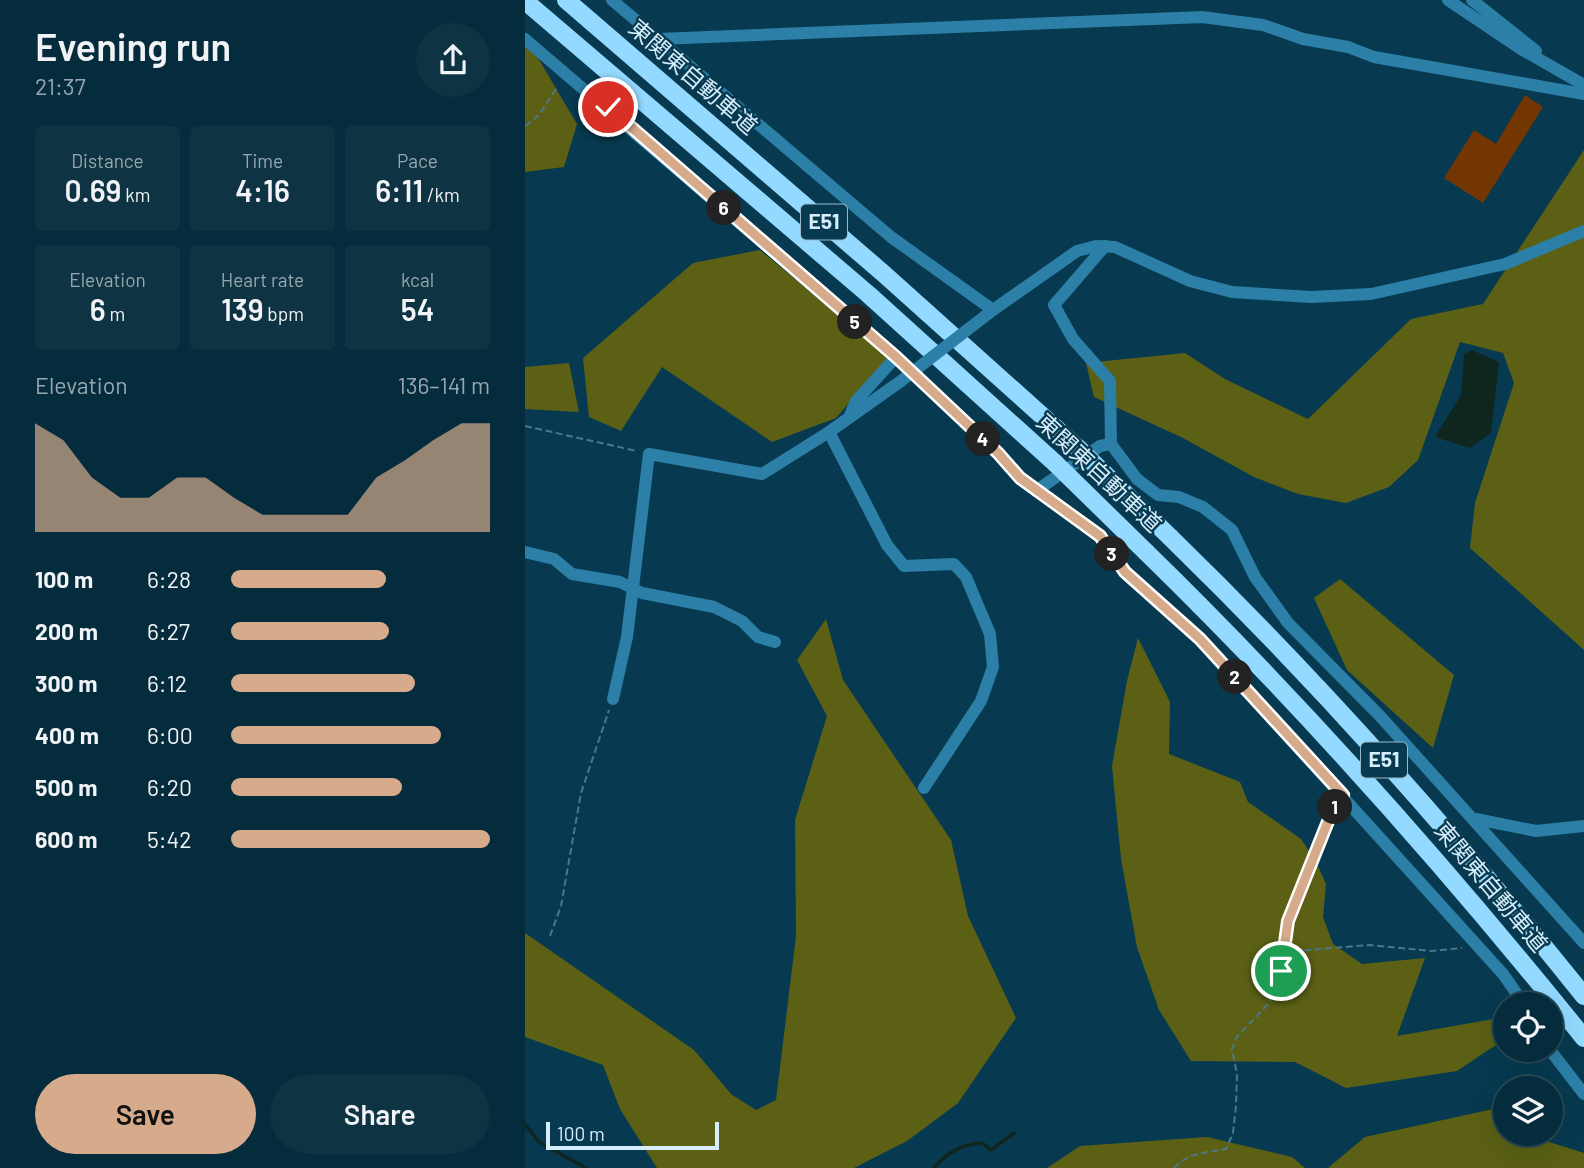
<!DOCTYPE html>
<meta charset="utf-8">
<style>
:root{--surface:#052c3c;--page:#0e3443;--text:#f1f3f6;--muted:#97a7af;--line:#264856;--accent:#d6ab8b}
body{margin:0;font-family:Barlow,"Noto Sans JP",sans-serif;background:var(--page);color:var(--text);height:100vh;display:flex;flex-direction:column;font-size:26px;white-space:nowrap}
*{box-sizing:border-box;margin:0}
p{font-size:23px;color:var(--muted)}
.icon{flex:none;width:38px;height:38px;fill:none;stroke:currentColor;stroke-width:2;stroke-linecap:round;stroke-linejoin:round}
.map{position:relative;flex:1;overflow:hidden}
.panel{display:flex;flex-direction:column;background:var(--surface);width:525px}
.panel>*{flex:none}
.fabs{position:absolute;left:968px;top:992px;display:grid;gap:14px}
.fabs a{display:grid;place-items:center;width:70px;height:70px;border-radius:50%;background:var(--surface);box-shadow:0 7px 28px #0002,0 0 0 2px var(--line);font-size:35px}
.scale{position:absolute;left:21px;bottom:18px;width:173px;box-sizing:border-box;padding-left:7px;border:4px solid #d6eefc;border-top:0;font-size:19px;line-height:24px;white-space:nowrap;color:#d6eefc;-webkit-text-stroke:5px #073a50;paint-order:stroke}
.pin{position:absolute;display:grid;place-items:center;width:60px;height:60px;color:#fff;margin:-30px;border:4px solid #fff;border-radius:50%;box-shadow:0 2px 7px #0007}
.km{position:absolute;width:35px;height:35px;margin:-18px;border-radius:50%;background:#222;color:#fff;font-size:19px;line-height:35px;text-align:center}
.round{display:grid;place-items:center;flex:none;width:74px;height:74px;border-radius:37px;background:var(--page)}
.headline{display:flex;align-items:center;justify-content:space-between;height:119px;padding:0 35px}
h1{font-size:38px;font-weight:600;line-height:52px}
.stats{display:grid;grid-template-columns:repeat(3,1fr);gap:10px;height:119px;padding:7px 35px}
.stats div{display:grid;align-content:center;border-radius:7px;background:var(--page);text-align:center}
.stats b{font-size:30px;font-weight:600}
.stats small{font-size:19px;font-weight:400}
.stats p{font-size:19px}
.chart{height:196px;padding:14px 35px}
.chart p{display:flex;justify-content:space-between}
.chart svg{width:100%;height:126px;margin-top:7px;fill:var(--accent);opacity:.7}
.action{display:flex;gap:14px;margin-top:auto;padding:14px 35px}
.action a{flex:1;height:80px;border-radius:42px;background:var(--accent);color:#111;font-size:28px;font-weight:600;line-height:80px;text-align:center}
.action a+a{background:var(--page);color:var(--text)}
ul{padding:0 35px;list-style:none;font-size:23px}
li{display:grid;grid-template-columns:112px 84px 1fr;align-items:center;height:52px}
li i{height:18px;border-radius:9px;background:var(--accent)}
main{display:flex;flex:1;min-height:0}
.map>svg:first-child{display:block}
.forest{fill:#5b6015}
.water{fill:#0f261f}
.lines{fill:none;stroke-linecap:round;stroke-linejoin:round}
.stream{stroke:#0f261f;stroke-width:3.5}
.building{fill:#743600}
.path{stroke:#4d768a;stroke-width:2;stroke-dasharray:7 3.5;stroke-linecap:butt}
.minor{stroke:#2c7fa6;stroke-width:12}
.highway{stroke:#94d9ff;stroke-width:18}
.minor-bridge{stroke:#2c7fa6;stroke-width:12}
.highway-bridge{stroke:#94d9ff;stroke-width:18}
.route-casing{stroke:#fff;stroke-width:14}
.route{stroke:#d6ab8b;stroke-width:9}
.labels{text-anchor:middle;stroke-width:5;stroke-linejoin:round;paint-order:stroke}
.shield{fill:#073a50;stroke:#98b8c8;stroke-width:2}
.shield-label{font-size:21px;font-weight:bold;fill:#d6eefc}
.street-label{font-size:23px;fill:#d6eefc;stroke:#073a50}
</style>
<main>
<section class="panel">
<div class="headline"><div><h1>Evening run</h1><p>21:37</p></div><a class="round"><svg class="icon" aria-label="share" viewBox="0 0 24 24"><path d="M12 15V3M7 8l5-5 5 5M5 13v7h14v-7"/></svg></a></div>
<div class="stats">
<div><p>Distance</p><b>0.69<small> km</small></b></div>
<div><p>Time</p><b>4:16</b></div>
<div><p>Pace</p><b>6:11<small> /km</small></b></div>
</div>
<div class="stats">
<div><p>Elevation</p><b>6<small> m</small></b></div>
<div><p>Heart rate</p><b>139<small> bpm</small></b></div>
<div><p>kcal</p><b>54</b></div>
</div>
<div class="chart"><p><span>Elevation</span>136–141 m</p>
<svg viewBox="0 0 160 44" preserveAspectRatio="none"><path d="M0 44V6L10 12L20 25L30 32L40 32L50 25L60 25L70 32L80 38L90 38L100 38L110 38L120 25L130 19L140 12L150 6L160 6V44z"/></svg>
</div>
<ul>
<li><b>100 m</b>6:28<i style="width:60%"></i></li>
<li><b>200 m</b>6:27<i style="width:61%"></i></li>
<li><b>300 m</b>6:12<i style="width:71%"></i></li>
<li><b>400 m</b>6:00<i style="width:81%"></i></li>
<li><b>500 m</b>6:20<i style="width:66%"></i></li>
<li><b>600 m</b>5:42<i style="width:100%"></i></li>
</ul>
<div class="action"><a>Save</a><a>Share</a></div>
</section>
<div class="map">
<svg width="1059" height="1168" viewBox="0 0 1059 1168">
<rect width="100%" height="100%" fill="#073a50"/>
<g class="forest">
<polygon points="0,36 52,124 39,167 0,172"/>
<polygon points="1059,150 1059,650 945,548 950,503 989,383 978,353 935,342 893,460 864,487 821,503 773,494 729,477 658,438 569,397 561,363 660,353 700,379 783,419 886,319 958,304"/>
<polygon points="235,250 364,357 311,418 247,442 137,367 96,431 64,417 58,358 168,263"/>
<polygon points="44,363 54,412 0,409 0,367"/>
<polygon points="815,579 929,675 908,748 822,670 789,598"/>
<polygon points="301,619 318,680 426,840 443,916 491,1018 433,1103 382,1141 329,1168 132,1168 95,1109 78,1065 0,1037 0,933 169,1050 206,1094 231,1110 251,1100 271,936 270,820 302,716 272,660"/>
<polygon points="613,638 645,702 644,754 715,782 723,802 776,839 790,860 801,884 798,917 808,944 837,964 900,958 872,1036 980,1017 980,1039 932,1071 821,1088 770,1062 666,1061 634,1010 612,947 596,859 587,766 602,681"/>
<polygon points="973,1108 980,1113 980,1134 1009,1134 1018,1140 1059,1153 1059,1168 803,1168 840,1137"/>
<polygon points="682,1137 767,1157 780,1168 522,1168 555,1146"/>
</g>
<polygon class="water" points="947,350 974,362 966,433 945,448 910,437 936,395 939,354"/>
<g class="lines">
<g class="stream">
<polyline points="0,1124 14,1142 61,1168"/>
<path d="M 409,1168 C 422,1152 437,1144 457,1143 L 466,1150 L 489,1133"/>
</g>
</g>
<polygon class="building" points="1000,95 1018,107 958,203 919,178 949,130 971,144"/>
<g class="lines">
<g class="path">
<polyline points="0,126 14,115 33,86"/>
<polyline points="0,426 112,451"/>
<polyline points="25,936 36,906 56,793 84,710"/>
<polyline points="758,952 844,945 906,951 937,948"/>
<path d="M 649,1168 C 664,1152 680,1153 701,1149 L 708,1133 L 711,1106 L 712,1074 L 707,1049 L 711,1038 L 742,1005 L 752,990 L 763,921 L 810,807"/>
</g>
<g class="minor">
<polyline points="87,0 366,237 468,310 552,251 571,246 590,247 665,281 707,292 786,297 846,294 980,264 1059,231"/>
<polyline points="923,0 996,49 1059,85"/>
<polyline points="947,0 1011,51"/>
<polyline points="0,39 371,357 473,453 495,478 575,536 600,572 675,639 978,974 999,1004"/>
<polyline points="133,39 677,17 738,25 778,39 823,47 849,57 1059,94"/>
<polyline points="580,246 529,305 548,339 585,381 586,444 612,479 633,495 654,497 678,507 707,530 730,577 763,623 855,716 1059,943"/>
<polyline points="376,381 304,432 362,545 379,566 429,564 441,577 465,634 468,667 456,701 399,788"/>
<polyline points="325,415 331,401 371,357"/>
<polyline points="511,491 575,446 586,444"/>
<polyline points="0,552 29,559 47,574 95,582 117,593 189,607 217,621 233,637 250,642"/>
<polyline points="88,699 102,637 124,454 237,474 304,432"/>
<polyline points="951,819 1011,831 1059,826"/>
<polyline points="1025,1050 1059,1094"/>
</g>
<g class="highway">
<polyline points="41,0 359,274 554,449"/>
<polyline points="0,1 343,294 530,463"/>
<path d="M 645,537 C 793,681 930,835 1059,996"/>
<path d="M 621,552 C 778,705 922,868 1059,1038"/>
</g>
<polyline class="minor-bridge" points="376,381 468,310"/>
<g class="highway-bridge">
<polyline points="554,449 645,537"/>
<polyline points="530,463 621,552"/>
</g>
</g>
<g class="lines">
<g class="route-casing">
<polyline id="route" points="83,107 371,357 473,453 495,478 575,536 600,572 675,639 818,795 808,809 763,921 756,971"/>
</g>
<use href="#route" class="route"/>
</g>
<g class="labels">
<g class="shield">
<rect x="276" y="204.5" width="46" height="35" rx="5"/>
<rect x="836" y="742.5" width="46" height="35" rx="5"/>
</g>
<g class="shield-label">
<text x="299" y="229">E51</text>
<text x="859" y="767">E51</text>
</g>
<g class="street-label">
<text transform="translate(168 77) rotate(41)" y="8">東関東自動車道</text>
<text transform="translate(574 473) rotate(43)" y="8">東関東自動車道</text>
<text transform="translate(966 887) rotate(50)" y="8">東関東自動車道</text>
</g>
</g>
</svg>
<div class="fabs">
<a><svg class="icon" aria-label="locate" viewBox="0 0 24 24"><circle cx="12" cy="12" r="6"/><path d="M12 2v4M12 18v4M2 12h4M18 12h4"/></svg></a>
<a><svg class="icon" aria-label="layers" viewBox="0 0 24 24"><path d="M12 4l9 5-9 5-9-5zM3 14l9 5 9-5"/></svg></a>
</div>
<div class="scale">100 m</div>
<div class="pin" style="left:756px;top:971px;background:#1e9e55"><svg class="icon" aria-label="arrive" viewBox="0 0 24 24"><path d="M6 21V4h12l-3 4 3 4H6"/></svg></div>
<div class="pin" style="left:83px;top:107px;background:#d93025"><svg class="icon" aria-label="check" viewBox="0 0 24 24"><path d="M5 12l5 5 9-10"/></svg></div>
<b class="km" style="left:810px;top:807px">1</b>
<b class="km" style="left:710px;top:677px">2</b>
<b class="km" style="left:587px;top:554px">3</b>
<b class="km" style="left:458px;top:439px">4</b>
<b class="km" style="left:330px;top:322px">5</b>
<b class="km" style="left:199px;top:208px">6</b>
</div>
</main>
